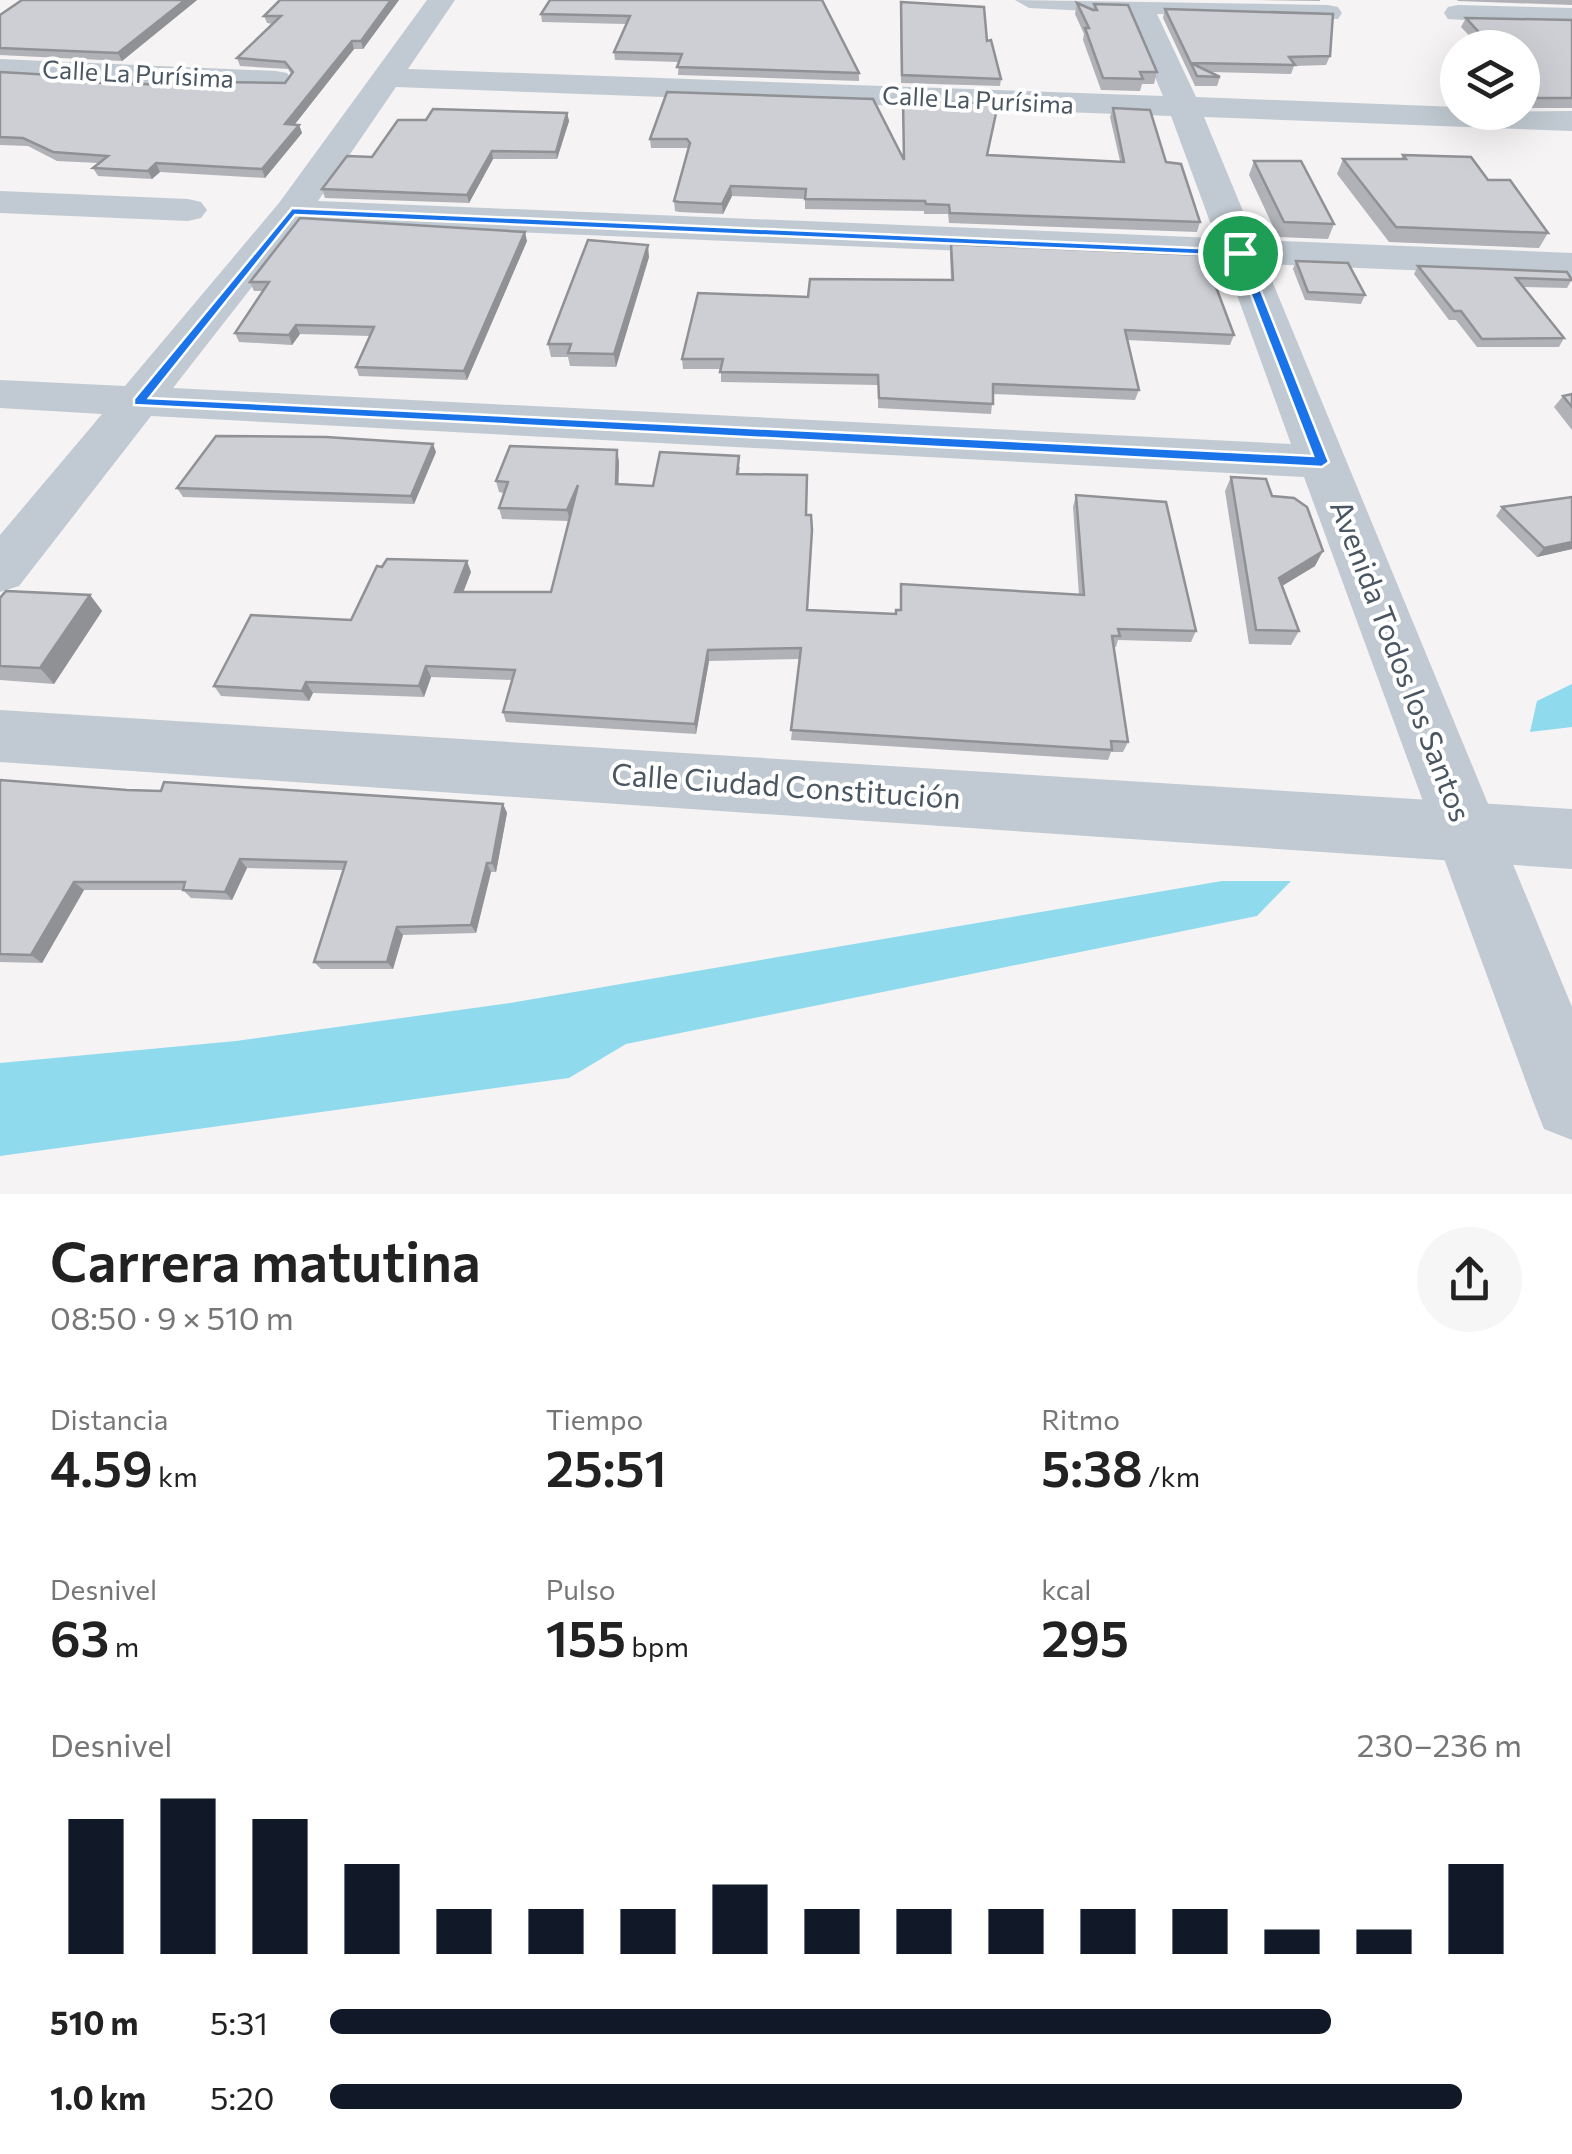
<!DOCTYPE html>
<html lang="es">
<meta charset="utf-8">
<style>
:root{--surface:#fff;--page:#f6f6f6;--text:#222;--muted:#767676;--accent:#111827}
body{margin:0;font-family:Commissioner,sans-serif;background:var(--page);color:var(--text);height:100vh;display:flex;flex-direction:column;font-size:38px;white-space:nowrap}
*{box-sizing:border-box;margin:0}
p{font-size:32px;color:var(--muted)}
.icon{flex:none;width:55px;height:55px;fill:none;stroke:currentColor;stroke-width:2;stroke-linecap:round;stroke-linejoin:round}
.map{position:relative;height:1194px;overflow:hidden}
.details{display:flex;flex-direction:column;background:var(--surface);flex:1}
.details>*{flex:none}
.buttons{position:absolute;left:1440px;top:30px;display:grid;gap:20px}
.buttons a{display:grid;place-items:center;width:100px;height:100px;border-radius:50%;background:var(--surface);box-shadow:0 10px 40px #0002;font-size:50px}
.pin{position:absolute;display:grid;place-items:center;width:85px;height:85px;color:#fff;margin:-42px;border:5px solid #fff;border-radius:50%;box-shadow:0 2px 10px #0007}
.round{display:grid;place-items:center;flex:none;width:105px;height:105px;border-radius:52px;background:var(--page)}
.headline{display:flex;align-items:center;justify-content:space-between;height:170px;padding:0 50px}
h1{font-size:55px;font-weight:600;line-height:75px}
.metrics{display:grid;grid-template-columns:repeat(3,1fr);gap:15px;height:170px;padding:10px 50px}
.metrics div{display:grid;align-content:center}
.metrics b{font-size:50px;font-weight:600}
.metrics small{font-size:28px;font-weight:400}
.metrics p{font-size:28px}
.chart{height:280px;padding:20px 50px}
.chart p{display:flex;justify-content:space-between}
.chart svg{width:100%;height:180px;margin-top:10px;stroke:var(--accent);stroke-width:6}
ul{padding:0 50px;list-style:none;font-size:32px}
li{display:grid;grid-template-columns:160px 120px 1fr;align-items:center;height:75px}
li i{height:25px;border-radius:12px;background:var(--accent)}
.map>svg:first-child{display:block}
.water{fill:#90daee}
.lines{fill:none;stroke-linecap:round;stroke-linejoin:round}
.minor{fill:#c1cad2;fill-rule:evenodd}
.tertiary{fill:#c1cad2;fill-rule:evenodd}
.wall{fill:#b0b2b7}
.shaded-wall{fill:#909195}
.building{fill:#cdcfd5;stroke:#909195;stroke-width:2.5}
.route{fill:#1a73e8;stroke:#fff;stroke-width:2.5;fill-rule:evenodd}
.labels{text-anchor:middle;stroke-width:8;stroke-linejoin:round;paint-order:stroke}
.far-street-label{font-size:25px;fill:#4a5661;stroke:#fff}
.street-label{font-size:30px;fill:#4a5661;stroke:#fff}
</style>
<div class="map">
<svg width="1572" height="1194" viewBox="0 0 1572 1194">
<rect width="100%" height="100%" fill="#f5f3f3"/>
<g class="water">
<polygon points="1572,684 1572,727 1530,732 1537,701"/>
<polygon points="1222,881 1291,881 1257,916 626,1044 569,1078 0,1156 0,1063 236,1041 510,1003"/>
</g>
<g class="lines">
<g class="minor">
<path d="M 427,0 L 455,0 L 408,69 L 1163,96 L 1128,13 L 1029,8 L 1015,0 L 1328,5 L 1338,7 L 1342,13 L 1338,19 L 1157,14 L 1196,97 L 1458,107 L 1458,112 L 1572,111 L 1572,131 L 1204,117 L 1255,240 L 1572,253 L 1572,277 L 1265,264 L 1572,1007 L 1572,1140 L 1544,1129 L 1533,1101 L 1304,477 L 151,416 L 19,586 L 0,592 L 0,535 L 102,414 L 0,408 L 0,380 L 125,386 L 279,203 ZM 396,87 L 1171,116 L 1216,238 L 318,201 ZM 302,223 L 1225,262 L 1291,444 L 173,388 Z"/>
<polygon points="1458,5 1572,8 1572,26 1448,19 1444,13 1448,7"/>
<polygon points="0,59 276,71 287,73 292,80 287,87 276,89 0,77"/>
<polygon points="0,191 188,199 201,202 207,210 201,218 188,221 0,213"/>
</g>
<polygon class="tertiary" points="0,710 1572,809 1572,869 0,762"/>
</g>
<g class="wall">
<polygon points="197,0 122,61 0,55 0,15"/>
<polygon points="399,0 363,49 354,49 294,125 299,125 302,133 265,178 160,172 152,179 98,176 93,168 99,163 57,161 28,146 0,145 0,72 91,82 207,86 285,83 291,74 288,69 240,66 237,58 273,24 267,23 264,16"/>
<polygon points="822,0 859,73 859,81 678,75 679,62 615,60 614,52 626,24 542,22 541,14"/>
<polygon points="1254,0 1320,0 1320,1"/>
<polygon points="1457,0 1572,0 1572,5 1458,1"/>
<polygon points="1077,3 1093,10 1094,4 1157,72 1154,84 1142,84 1140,91 1101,90 1083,40 1084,34 1075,14"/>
<polygon points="900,9 987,41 1001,79 1000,86 901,83"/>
<polygon points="1165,9 1330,56 1326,65 1294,66 1291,74 1210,72 1220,77 1217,86 1195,86 1163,18"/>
<polygon points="1466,18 1572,20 1572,108 1529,108 1522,101 1522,48 1475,48 1477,44 1461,27"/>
<polygon points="667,92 903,158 903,100 987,155 1120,161 1110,117 1113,108 1166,162 1200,222 1197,232 949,223 948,214 924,214 924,211 805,209 805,199 732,196 723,214 679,212 675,211 674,201 688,148 651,148 650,139"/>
<polygon points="567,113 569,121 557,159 493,159 469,203 325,198 322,189 426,120"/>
<polygon points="1403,155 1488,180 1548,233 1539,248 1389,242 1337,174 1343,159 1401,159"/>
<polygon points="1254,161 1334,224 1328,239 1278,237 1249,175"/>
<polygon points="527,241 467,380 359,376 356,367 370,336 300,334 292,345 239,342 235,333 263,291 254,291 250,282"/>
<polygon points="951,244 1234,335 1230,345 1127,340 1139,390 1135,400 993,394 991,414 878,408 878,385 721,382 721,369 683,369 682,359 808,297 951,280 950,254"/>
<polygon points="649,257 616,367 570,366 568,357 551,357 548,344"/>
<polygon points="1296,261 1365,295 1361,304 1305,300 1293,269"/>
<polygon points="1418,266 1572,279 1567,288 1523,287 1564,338 1559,347 1477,347 1456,320 1449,320 1414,274"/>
<polygon points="1572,394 1572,430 1554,407 1563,396"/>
<polygon points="617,450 619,462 618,484 653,486 740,467 739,474 806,515 808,610 896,614 900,610 901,584 1079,595 1073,507 1076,495 1196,631 1191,642 1118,640 1116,647 1114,647 1128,742 1123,752 1111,752 1108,760 791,740 800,659 709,661 696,734 506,722 503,712 512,680 431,677 424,697 313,693 309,701 221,696 214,686 351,620 471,572 463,592 551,592 569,521 502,519 499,508 504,493 499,492 496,481"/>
<polygon points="436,452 414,504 183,497 177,488"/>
<polygon points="1231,477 1272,496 1315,566 1282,586 1299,631 1291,645 1249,644 1225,491"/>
<polygon points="1502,507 1572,549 1537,557 1496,516"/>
<polygon points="90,595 102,611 54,684 0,680 0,598"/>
<polygon points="0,780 127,790 503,804 507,813 496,872 491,872 476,933 403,935 393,969 321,969 314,962 343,870 247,868 232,900 191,898 183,890 84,890 42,963 0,962"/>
</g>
<g class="shaded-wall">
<polygon points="185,0 197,0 122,61 118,53"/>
<polygon points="391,0 399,0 363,49 361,41"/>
<polygon points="352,41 354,49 288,133 285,124"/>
<polygon points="567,113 569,121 557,159 556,152"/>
<polygon points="299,125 302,133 265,178 262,169"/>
<polygon points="492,151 493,159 469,203 467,195"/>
<polygon points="156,163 160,172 152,179 148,171"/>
<polygon points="731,186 732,196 723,214 722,204"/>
<polygon points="525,232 527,241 467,380 464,371"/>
<polygon points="648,245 649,257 616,367 614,354"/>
<polygon points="296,325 300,334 292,345 289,335"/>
<polygon points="433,444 436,452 414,504 411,496"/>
<polygon points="617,450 619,462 618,496 616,484"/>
<polygon points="578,485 570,521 567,510"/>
<polygon points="1572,542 1572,549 1537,557 1544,548"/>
<polygon points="1323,551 1315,566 1272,592 1279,578"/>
<polygon points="467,561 471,572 459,603 455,592"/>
<polygon points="90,595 102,611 54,684 40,668"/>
<polygon points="708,650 709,661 696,734 695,724"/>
<polygon points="426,666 431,677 424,697 419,686"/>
<polygon points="306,682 313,693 309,701 302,691"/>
<polygon points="503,804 507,813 496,872 492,863"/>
<polygon points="240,859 247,868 232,900 225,892"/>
<polygon points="487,863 491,872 476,933 471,925"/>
<polygon points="74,882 84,890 42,963 31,955"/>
<polygon points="397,927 403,935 393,969 387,962"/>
</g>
<g class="building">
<polygon points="22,0 185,0 118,53 0,48 0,15"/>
<polygon points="280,0 391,0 361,41 352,41 285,124 299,125 262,169 156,163 148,171 93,168 108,156 53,152 23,138 0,137 0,72 88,77 81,82 207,86 211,82 285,83 293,72 285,62 237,58 281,16 264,16"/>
<polygon points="550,0 822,0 859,73 677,67 682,54 614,52 630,16 541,14"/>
<polygon points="901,2 984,7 987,41 991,40 1001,79 902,75"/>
<polygon points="1077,3 1093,10 1097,10 1094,4 1128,5 1157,72 1140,72 1143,79 1103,78 1085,28 1089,28"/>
<polygon points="1165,9 1333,14 1330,56 1289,57 1295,65 1191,63 1220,77 1197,76"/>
<polygon points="1466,18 1572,20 1572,98 1534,98 1522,86 1522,48 1485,48 1478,41 1487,41"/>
<polygon points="667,92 873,99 904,160 903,100 998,104 987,155 1124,162 1113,108 1150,110 1166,162 1181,164 1200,222 950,213 949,205 926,204 925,201 805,199 806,189 731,186 722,204 679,202 674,201 690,143 687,139 650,139"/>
<polygon points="433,109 567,113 556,152 492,151 467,195 322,189 347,156 372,157 398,120 426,120"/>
<polygon points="1403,155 1471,157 1488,180 1510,180 1548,233 1396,227 1343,159 1406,159"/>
<polygon points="1254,161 1301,161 1334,224 1284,222"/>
<polygon points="300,218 525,232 464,371 356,367 374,327 296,325 289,335 235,333 269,282 250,282"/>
<polygon points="588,240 648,245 614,354 568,353 571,344 548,344"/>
<polygon points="951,244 1204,255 1234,335 1125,330 1139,390 993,384 993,404 879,398 878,375 720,372 723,359 682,359 698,293 808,297 810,279 953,280"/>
<polygon points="1296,261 1348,263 1365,295 1308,292"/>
<polygon points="1418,266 1567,272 1572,280 1516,278 1564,338 1482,339 1461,311 1454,311"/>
<polygon points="1572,394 1572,407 1563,396"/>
<polygon points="216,436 326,437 433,444 411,496 177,488"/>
<polygon points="510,446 617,450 616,484 653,486 660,452 739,456 737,474 807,475 806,515 811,515 812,530 807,610 896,614 896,610 901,610 901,584 1084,595 1076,495 1166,502 1196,631 1118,629 1120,636 1112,636 1128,742 1111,741 1112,750 791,730 801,648 708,650 695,724 503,712 515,670 426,666 419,686 306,682 302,691 214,686 251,615 351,620 377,566 382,567 387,559 467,561 455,592 551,592 578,485 567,510 499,508 508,482 496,481"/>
<polygon points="1231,477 1266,479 1272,496 1294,498 1307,507 1323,551 1279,578 1299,631 1256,630"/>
<polygon points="1572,497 1572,542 1544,548 1502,507"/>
<polygon points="6,591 90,595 40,668 0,666 0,598"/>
<polygon points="0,780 127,790 161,791 164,782 503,804 492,863 487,863 471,925 397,927 387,962 314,962 346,862 240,859 225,892 183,890 185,882 74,882 31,955 0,954"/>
</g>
<path class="route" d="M 292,208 L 1240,250 L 1246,253 L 1329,462 L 1322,467 L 134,405 L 134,399 ZM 295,215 L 1236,256 L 1313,456 L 149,398 Z"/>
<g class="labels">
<g class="far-street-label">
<text transform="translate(138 74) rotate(3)" y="9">Calle La Purísima</text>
<text transform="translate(978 100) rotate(3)" y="9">Calle La Purísima</text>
</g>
<g class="street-label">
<text transform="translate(1400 661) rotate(69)" y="10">Avenida Todos los Santos</text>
<text transform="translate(786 787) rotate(4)" y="10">Calle Ciudad Constitución</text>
</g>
</g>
</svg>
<div class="buttons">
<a><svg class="icon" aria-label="layers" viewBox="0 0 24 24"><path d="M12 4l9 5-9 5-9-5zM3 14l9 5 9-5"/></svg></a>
</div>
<div class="pin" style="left:1240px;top:253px;background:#1e9e55"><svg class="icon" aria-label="arrive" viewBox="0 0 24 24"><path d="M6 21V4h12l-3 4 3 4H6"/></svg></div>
</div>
<section class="details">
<div class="headline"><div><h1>Carrera matutina</h1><p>08:50 · 9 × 510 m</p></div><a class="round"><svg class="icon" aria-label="share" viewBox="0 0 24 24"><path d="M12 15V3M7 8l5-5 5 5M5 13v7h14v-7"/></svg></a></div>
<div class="metrics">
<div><p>Distancia</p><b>4.59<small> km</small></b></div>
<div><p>Tiempo</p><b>25:51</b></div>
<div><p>Ritmo</p><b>5:38<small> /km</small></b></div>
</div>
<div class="metrics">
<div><p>Desnivel</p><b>63<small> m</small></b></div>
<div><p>Pulso</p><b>155<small> bpm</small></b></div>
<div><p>kcal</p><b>295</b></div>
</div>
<div class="chart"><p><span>Desnivel</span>230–236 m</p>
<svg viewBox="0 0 160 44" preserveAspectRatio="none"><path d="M5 44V11M15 44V6M25 44V11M35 44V22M45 44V33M55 44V33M65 44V33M75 44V27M85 44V33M95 44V33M105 44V33M115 44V33M125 44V33M135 44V38M145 44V38M155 44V22"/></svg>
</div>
<ul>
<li><b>510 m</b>5:31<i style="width:84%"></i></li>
<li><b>1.0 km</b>5:20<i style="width:95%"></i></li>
</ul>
</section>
